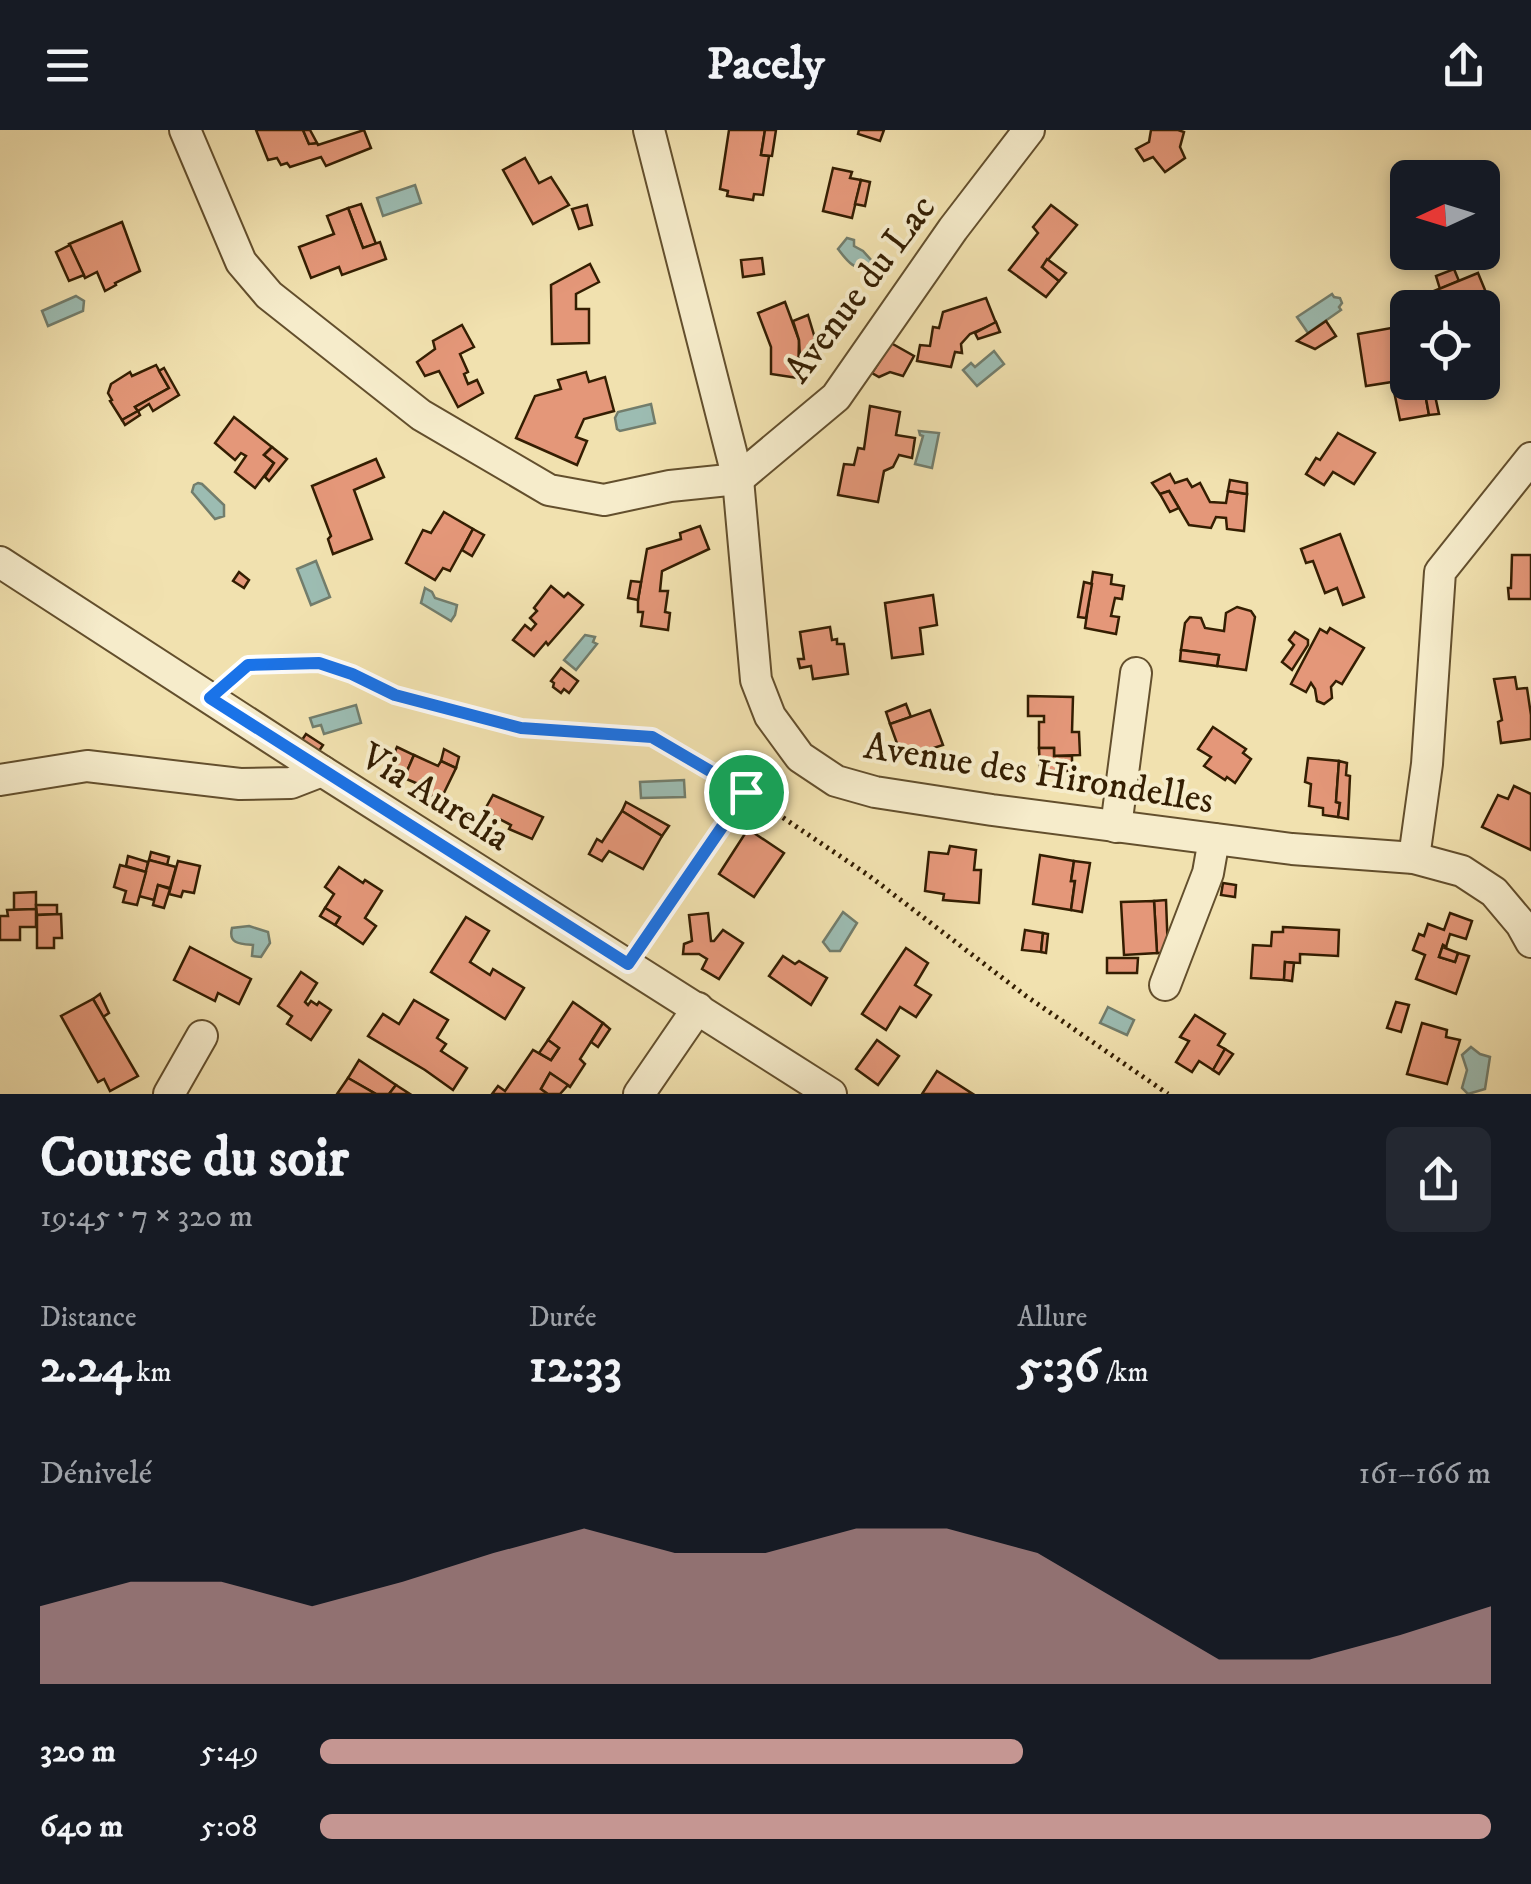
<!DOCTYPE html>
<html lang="fr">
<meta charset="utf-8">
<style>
:root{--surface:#171b24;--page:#242831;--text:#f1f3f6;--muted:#9ea1a6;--accent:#c59692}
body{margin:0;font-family:"IM FELL DW Pica",serif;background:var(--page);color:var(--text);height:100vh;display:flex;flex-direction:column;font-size:38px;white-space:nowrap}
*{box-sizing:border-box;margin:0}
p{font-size:32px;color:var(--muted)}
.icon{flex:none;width:55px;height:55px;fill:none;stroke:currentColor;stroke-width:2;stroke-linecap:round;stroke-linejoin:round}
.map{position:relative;height:964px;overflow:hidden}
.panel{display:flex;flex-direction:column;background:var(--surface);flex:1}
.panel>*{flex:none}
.needle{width:65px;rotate:266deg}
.controls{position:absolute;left:1390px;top:30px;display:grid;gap:20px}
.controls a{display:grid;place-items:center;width:110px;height:110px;border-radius:15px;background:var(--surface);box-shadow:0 5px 15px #0003;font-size:50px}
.pin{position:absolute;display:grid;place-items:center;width:85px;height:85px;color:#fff;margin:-42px;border:5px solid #fff;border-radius:50%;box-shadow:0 2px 10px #0007}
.round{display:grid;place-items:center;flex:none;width:105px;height:105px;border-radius:15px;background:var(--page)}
.summary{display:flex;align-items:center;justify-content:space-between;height:170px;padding:0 40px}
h1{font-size:55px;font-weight:700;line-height:75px}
.metrics{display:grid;grid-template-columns:repeat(3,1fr);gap:15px;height:170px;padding:10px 40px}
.metrics div{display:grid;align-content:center}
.metrics b{font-size:50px;font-weight:700}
.metrics small{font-size:28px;font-weight:400}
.metrics p{font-size:28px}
.chart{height:280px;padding:20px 40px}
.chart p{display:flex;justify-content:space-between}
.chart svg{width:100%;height:180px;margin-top:10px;fill:var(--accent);opacity:.7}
ul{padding:0 40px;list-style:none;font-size:32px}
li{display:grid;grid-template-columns:160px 120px 1fr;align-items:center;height:75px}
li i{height:25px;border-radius:12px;background:var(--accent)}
header{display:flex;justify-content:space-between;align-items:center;height:130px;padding:0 40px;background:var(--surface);font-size:45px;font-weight:700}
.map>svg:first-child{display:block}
.water{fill:#9cbcb2;stroke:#727d6c;stroke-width:2.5}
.building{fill:#e49779;stroke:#341e02;stroke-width:2.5}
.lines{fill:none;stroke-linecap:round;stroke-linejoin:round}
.minor-casing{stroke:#634f2d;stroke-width:34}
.path{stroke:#341e02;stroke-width:5;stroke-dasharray:2.5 5;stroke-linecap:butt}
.minor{stroke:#f6eccb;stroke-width:30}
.route-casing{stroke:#fff;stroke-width:20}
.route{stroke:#1a73e8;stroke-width:12}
.labels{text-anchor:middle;stroke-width:8;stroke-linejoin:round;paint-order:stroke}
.street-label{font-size:38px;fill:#341e02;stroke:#f6eccb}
</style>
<header><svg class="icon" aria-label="menu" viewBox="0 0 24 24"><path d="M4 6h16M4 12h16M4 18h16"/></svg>Pacely<svg class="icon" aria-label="share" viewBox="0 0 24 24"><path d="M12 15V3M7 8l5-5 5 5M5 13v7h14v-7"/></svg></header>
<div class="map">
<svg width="1531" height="964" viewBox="0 0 1531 964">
<rect width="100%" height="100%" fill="#f1e1af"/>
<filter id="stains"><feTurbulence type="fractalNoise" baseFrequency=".002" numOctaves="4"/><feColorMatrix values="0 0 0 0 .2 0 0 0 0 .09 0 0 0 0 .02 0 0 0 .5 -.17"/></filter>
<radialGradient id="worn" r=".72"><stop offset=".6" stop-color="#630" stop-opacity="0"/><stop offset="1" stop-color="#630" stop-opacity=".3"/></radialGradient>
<g class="water">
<polygon points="415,55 421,73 383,86 377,68"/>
<path d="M 847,108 L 854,110 L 854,116 L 863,121 L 873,132 L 871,138 C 853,140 848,132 838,119 Z"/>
<polygon points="1332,164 1334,167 1340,168 1342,173 1339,177 1341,180 1308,203 1297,187"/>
<polygon points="76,166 84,171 83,181 48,196 42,181"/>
<polygon points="994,221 1004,234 977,256 963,240 971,233 975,237"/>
<polygon points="651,274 655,293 620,301 617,299 615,288 618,282"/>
<polygon points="919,301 939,303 932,338 915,334 923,306 920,305"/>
<polygon points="198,353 202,354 224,375 224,386 215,389 192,362 194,355"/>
<polygon points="316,431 330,467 311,475 297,439"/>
<polygon points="425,458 432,462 435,468 457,475 455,485 451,491 421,473"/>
<polygon points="585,505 595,507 593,512 597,514 576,540 564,530"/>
<polygon points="356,575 361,593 324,604 321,595 313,597 310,588"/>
<polygon points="684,650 685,667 641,668 640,652"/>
<polygon points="843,782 857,793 840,821 830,821 823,812"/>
<path d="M 249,796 L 268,802 L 270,813 L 261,827 L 252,826 L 253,815 C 240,814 228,814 232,798 Z"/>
<polygon points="1108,877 1134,890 1127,905 1100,893"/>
<polygon points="1471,917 1480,924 1490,927 1485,959 1468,964 1462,958 1467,940 1462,925"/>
</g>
<g class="building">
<polygon points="256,0 303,0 309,14 317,13 318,15 364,0 371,18 326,36 321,27 290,37 287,33 281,35 277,28 268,30"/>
<polygon points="303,0 310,0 317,13 309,14"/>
<polygon points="729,0 765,0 761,25 769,26 763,65 754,64 753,70 727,66 728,61 720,59"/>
<polygon points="765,0 776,0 772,26 761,25"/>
<polygon points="859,0 884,0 880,11 858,4"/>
<polygon points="1151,0 1178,0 1184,2 1180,17 1185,28 1165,42 1153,27 1144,31 1136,19 1149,12"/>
<polygon points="525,28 539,53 551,47 569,75 533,94 503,40"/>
<polygon points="833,38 852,42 850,48 861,50 852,88 823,81"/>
<polygon points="861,50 870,52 865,76 855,74"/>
<polygon points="361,74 376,114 363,118 348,78"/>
<polygon points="587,75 592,95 579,99 572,79"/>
<polygon points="1051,75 1077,95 1042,137 1059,151 1046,167 1009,140 1038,103 1033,97"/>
<polygon points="348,78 363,118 380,112 386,129 342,145 339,137 311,148 299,117 334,104 327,86"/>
<polygon points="122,92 140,141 115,153 116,155 105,161 97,142 85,148 69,114"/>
<polygon points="70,115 84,145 69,151 56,122"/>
<polygon points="762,128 764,144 743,147 741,130"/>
<polygon points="1047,129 1066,143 1059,151 1042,137"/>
<polygon points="590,134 599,152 576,164 576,179 589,179 589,213 552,214 551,155"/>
<polygon points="1454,139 1459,151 1440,159 1436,146"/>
<polygon points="1478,143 1492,177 1482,181 1482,178 1441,178 1434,161"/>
<polygon points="986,168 996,193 970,204 961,214 962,223 955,222 951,237 917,231 920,215 930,216 933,197 939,198 943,182"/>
<polygon points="785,172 799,210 798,248 771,244 771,217 758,183"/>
<polygon points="808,185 814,205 816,226 800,228 799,210 793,191"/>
<polygon points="1326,191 1336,206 1315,219 1297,211"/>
<polygon points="996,192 1000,202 978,209 975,203"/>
<polygon points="462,195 474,217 460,224 468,242 464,244 468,254 477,250 483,263 458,277 439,241 425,246 417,232 435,219 433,211"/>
<polygon points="1408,195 1408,252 1418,252 1420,264 1425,263 1429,285 1400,290 1392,252 1366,256 1358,204"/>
<polygon points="891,213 914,226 903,246 890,242 879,247 872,243"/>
<polygon points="156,235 169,258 135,277 138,281 122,290 110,271 112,270 108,263 111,254 130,242 132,246"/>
<polygon points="164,238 179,265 153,281 149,274 138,281 135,277 169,258 159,241"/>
<polygon points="586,242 589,252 605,247 614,281 584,289 576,307 587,311 577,335 516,308 535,266 561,259 558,250"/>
<polygon points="1434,261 1439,284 1429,285 1425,263"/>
<polygon points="870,276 900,282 896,305 915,308 912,328 899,325 893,337 884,341 878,372 838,365 844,334 854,335 858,318 864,319"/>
<polygon points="138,281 140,285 125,295 122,290"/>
<polygon points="234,287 272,317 264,325 274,333 255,358 235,342 246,326 241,323 235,330 215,313"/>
<polygon points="1338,303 1375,323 1354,354 1333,342 1324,355 1306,344 1316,328 1320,330"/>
<polygon points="272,317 287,329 269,351 265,347 274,333 264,325"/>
<polygon points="376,329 384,347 354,360 372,409 333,424 328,409 331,406 312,356"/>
<polygon points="1170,344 1175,353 1187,349 1192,357 1200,353 1210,372 1226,373 1228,361 1247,364 1244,401 1227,399 1226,388 1216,387 1211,398 1189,395 1169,361 1160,364 1152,353"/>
<polygon points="1230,350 1247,353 1247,364 1228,361"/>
<polygon points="1169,361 1179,378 1170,382 1160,364"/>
<polygon points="444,382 473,399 450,441 443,438 435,450 406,433 423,400 431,403"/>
<polygon points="700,396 709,419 662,441 660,461 668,461 665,482 670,483 668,500 641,496 643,482 638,482 638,470 647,419 681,409 680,403"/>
<polygon points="473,399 484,405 472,426 462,420"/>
<polygon points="1340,404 1364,467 1343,475 1337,458 1325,463 1313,431 1306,433 1301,419"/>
<polygon points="1512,425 1531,425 1531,469 1509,469 1508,458 1511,458"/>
<polygon points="239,442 249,450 244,458 233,451"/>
<polygon points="1093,442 1112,445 1111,454 1124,456 1122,469 1115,468 1111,486 1119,487 1116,504 1085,498"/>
<polygon points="631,451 641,452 638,470 628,468"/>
<polygon points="1084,452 1092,454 1086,488 1078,487"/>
<polygon points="551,456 564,467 568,463 583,475 548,515 546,512 534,526 513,510 525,495 531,500 536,494 530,488 537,481 534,478"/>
<polygon points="933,465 937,495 920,498 923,524 892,528 885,473"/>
<polygon points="1237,477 1251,481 1255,487 1246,540 1217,536 1219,525 1181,520 1185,493 1190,487 1201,488 1205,498 1224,501 1226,483"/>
<polygon points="830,497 832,510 837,509 837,514 844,514 848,544 813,549 811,536 800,538 798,529 804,529 800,502"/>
<polygon points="1330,498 1364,518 1342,554 1336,551 1331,557 1332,568 1324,574 1317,571 1315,559 1311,553 1306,562 1291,554 1320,499 1327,503"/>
<polygon points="1295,502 1308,510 1308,515 1292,540 1282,532 1294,515 1289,510"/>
<polygon points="1181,520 1219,525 1217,536 1180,531"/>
<polygon points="561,538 578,551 569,563 564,559 561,563 553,557 554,553 551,551"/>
<polygon points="1515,547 1517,559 1527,558 1531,585 1531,609 1501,613 1498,592 1502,590 1494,549"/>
<polygon points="1028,566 1073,567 1072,602 1079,602 1080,625 1054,626 1054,618 1039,618 1039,592 1044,592 1044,586 1028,586"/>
<polygon points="906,574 911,587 890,594 886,582"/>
<polygon points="930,580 943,615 927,620 929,627 913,631 906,616 899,619 890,594"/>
<polygon points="1213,597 1246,619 1243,623 1251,629 1235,653 1227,647 1225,650 1204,636 1211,627 1198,619"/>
<polygon points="306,604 323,615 317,624 300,613"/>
<polygon points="397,617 414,625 404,648 387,640"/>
<polygon points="1039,618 1054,618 1054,626 1072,626 1072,641 1040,641"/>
<polygon points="444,619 459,627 456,638 441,631"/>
<polygon points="414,625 438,636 441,631 456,638 441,669 426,664 428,658 404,648"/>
<polygon points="1308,628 1339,631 1336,672 1340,673 1338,687 1323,685 1323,678 1309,676 1311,654 1305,652"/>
<polygon points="1339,631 1347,633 1346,645 1350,646 1348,689 1338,687 1340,673 1336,672"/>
<polygon points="1514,656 1531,664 1531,720 1482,697 1498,665 1508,669"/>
<polygon points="493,665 543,687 532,709 509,699 511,695 484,681"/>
<polygon points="626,672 669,696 662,706 622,681"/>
<polygon points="622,681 662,706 643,739 609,721 602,731 589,724 597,709 602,712"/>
<polygon points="748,699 784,723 754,767 719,744"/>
<polygon points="950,716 976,720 974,740 981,740 979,773 943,770 944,764 925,761 929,722 948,724"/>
<polygon points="151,722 169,727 167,735 149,730"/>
<polygon points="1040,725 1074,731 1071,751 1075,751 1071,780 1033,774"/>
<polygon points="128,726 148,732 146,742 126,736"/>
<polygon points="149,730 176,737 170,758 158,755 154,770 139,766"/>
<polygon points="178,731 200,736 194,763 183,761 181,767 169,764"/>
<polygon points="1074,731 1090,733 1082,782 1071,780 1075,751 1071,751"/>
<polygon points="120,735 146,742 137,775 123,772 126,761 114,757"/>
<polygon points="339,737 363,753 365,750 382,761 365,788 376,796 363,814 335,795 340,787 325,778 334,764 325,757"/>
<polygon points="1223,753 1236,755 1235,767 1221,765"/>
<polygon points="158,755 170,759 164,778 153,775"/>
<polygon points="36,762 36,779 14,780 14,763"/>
<polygon points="1166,770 1168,823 1157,823 1154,771"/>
<polygon points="1154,771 1157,823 1124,825 1121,772"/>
<polygon points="36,775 57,775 57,784 37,785"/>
<polygon points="325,778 340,787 335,795 320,786"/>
<polygon points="36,779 36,797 20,797 20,810 0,810 0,786 8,786 7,780"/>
<polygon points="708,783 711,811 714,811 723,800 743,813 719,849 702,839 707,829 699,824 683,824 684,814 692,811 689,785"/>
<polygon points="1450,783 1472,791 1466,809 1450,804 1446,817 1443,815 1439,827 1455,832 1458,823 1469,826 1456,864 1416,849 1425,825 1413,820 1419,804 1424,806 1428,794 1444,800"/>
<polygon points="61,784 62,808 54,808 54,818 37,818 37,785"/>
<polygon points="466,787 489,801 470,832 490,845 493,839 524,858 505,889 431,842"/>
<polygon points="1283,797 1339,800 1338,826 1300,824 1300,833 1285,832 1284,850 1251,848 1253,815 1271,816 1272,802 1283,802"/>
<polygon points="1025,800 1043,803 1041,822 1022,820"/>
<polygon points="1043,803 1048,804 1046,823 1041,822"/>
<polygon points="1443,815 1446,817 1445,818 1458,823 1455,832 1439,827"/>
<polygon points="190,817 251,849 239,874 218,863 215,871 174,850"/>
<polygon points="906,818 928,833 915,855 931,865 916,887 900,877 886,900 862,884"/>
<polygon points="783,826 795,834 799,831 827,848 811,875 769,846"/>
<polygon points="1107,828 1138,828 1137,843 1107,843"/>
<polygon points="1285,832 1294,833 1292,851 1284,850"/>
<polygon points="301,842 317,853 305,872 308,875 311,871 317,875 319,872 331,880 311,910 287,894 292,886 278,876"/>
<polygon points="100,864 109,883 103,887 93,869"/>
<polygon points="93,869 138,946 110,961 104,949 98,952 61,886"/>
<polygon points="414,870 448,890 437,908 446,914 441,921 467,938 453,960 425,940 368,906 383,884 399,894"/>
<polygon points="573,872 603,893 580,929 585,934 570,957 550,943 541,959 548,964 492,964 498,956 505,961 533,920 551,930 559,918 548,910"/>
<polygon points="1396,872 1409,875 1401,902 1387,898"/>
<polygon points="1195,885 1225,904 1218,915 1225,919 1213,940 1199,931 1192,942 1176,932 1189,911 1180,907"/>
<polygon points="603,893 610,899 598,917 591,912"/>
<polygon points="1422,893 1447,900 1446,907 1460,910 1447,954 1407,944"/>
<polygon points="548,910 559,918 551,930 539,923"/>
<polygon points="877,910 899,926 878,955 856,939"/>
<polygon points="1225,919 1233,924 1219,944 1213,940"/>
<polygon points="359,930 396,955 389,964 376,964 348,948"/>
<polygon points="937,941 973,964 922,964"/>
<polygon points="550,943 568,955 560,964 548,964 541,959"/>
<polygon points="348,948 376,964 337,964"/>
<polygon points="396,955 410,964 389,964"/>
</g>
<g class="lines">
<g class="minor-casing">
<g id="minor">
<polyline points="185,0 241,132 269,165 421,285 549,360 604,370 670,356 738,349 836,267 953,99 1029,0"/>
<polyline points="649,0 738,349 756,550 770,586 800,627 836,651 875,662 992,680 1292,719 1414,728 1462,741 1494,762 1521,794 1531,812"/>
<polyline points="0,432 322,641 831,964"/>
<polyline points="0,650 87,636 240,654 291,653 322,641"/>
<polyline points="1116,697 1136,543"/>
<polyline points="1414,728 1427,634 1440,442 1531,328"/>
<polyline points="1165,855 1208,743 1214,709"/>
<polyline points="169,964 202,906"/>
<polyline points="639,964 698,878"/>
</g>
</g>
<g class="path">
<polyline points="230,550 248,535 319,533 352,544 395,565 521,598 652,607 745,662 868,745 1026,866 1168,964"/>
<polyline points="641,815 767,630"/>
</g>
<use href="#minor" class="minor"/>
</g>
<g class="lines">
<g class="route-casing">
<polygon id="route" points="319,533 352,544 395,565 521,598 652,607 746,662 628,834 210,568 248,535"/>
</g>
<use href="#route" class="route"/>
</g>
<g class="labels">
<g class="street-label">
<text transform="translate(859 158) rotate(-53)" y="13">Avenue du Lac</text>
<text transform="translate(1039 642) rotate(9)" y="13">Avenue des Hirondelles</text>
<text transform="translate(436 666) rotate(32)" y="13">Via Aurelia</text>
</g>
</g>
<rect width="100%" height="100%" filter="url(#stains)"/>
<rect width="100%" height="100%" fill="url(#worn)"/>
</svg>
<div class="controls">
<a><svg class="needle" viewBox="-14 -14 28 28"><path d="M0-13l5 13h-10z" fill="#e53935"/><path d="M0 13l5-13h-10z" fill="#9ea1a6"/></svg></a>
<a><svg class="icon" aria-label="locate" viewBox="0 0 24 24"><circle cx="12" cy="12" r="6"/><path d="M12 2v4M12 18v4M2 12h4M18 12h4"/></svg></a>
</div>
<div class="pin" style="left:746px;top:662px;background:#1e9e55"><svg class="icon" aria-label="arrive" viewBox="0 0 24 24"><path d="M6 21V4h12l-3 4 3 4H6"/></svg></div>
</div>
<section class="panel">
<div class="summary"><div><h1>Course du soir</h1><p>19:45 · 7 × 320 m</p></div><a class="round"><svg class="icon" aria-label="share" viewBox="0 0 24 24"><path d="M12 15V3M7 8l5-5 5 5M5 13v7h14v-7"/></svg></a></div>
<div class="metrics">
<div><p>Distance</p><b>2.24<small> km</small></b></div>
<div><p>Durée</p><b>12:33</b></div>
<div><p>Allure</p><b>5:36<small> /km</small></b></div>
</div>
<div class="chart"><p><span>Dénivelé</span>161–166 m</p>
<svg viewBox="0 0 160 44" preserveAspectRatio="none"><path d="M0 44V25L10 19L20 19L30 25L40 19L50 12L60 6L70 12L80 12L90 6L100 6L110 12L120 25L130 38L140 38L150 32L160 25V44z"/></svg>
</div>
<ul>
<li><b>320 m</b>5:49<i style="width:60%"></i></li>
<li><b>640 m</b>5:08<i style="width:100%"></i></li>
</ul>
</section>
